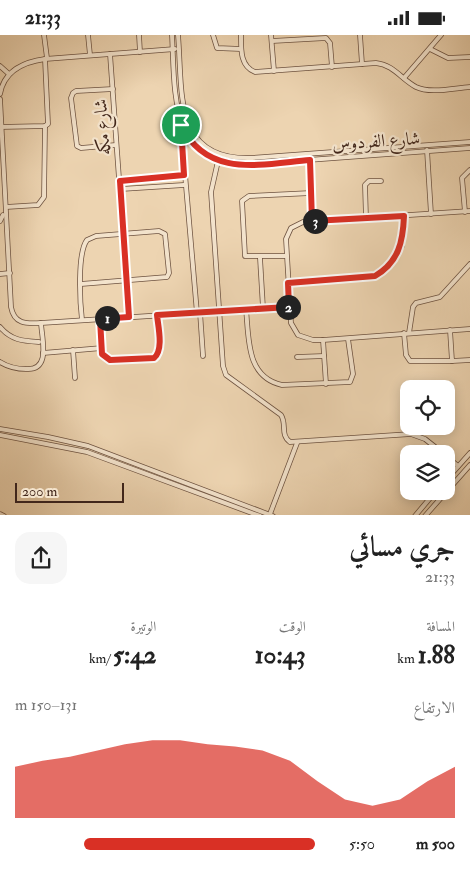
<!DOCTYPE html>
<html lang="ar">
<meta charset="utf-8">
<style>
:root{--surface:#fff;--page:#f6f6f6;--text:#222;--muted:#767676;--accent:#d93025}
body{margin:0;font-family:"IM FELL Double Pica",Amiri,serif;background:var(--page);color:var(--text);direction:rtl;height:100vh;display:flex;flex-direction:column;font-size:19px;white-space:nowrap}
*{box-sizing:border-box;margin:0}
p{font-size:16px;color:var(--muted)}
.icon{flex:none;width:28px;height:28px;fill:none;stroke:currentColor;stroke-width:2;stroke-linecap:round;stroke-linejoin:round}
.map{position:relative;height:480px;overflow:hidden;direction:ltr}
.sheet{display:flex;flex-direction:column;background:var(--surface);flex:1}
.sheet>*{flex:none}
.buttons{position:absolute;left:400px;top:345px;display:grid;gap:10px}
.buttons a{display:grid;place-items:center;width:55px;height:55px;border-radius:10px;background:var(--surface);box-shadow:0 2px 12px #0003;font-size:25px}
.scale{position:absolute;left:15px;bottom:12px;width:109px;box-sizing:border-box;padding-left:5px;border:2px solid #42271b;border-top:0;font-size:14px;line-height:18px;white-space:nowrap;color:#42271b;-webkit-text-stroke:4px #f3e3cc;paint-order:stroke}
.pin{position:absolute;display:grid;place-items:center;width:42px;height:42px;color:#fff;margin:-21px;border:2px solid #fff;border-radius:50%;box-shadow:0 1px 5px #0007}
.km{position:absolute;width:25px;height:25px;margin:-12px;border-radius:50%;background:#222;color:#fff;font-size:14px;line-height:25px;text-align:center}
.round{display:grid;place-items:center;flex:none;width:52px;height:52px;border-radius:15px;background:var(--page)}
.summary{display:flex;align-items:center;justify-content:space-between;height:85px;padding:0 15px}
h1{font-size:28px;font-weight:800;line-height:38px}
.figures{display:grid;grid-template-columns:repeat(3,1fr);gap:8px;height:85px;padding:5px 15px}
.figures div{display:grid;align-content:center}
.figures b{font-size:25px;font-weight:800}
.figures small{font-size:14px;font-weight:400}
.figures p{font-size:14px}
.chart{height:140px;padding:10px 15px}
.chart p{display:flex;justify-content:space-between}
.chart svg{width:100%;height:90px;margin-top:5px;fill:var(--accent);opacity:.7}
ul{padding:0 15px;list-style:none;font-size:16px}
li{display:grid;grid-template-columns:80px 60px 1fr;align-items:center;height:38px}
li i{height:12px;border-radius:6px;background:var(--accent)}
.status{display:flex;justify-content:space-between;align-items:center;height:35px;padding:0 25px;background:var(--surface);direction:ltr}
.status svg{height:14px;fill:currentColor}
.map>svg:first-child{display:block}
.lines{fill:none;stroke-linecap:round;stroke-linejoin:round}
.minor-casing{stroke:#6d5240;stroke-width:5.5}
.minor{stroke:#f3e3cc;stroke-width:4}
.route-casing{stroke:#fff;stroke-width:10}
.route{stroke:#d93025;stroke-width:6}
.labels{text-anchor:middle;stroke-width:4.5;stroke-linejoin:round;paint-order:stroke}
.street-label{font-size:18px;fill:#42271b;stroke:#f3e3cc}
</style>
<div class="status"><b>21:33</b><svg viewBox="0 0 49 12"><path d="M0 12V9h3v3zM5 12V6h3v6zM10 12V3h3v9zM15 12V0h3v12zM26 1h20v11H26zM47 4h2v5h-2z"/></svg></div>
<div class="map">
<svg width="470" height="481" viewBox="0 0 470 481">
<rect width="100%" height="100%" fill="#edd4b1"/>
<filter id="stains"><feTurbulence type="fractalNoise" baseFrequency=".004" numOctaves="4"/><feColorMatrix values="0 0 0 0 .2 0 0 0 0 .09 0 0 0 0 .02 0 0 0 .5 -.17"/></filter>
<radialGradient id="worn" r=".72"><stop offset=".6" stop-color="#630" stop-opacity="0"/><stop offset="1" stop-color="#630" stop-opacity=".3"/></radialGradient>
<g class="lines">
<g class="minor-casing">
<g id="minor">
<polyline points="44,0 47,23"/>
<polyline points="88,0 90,20"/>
<polyline points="139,0 140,17"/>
<path d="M 172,0 C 175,54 169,128 242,130 L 470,113"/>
<path d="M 178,0 C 183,57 172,126 252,123 L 470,107"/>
<polyline points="213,0 217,13 241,14"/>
<path d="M 241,0 C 241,14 240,31 255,37 L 376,28 C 394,30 401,44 416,52 C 430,59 454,53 470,52"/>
<polyline points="271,0 274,36"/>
<polyline points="360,0 362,29"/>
<polyline points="272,6 326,3 330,8 332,32"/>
<polyline points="430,14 448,23 470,22"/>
<polyline points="110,19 129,282"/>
<polyline points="0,31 9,39"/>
<polyline points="404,43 441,0"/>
<polyline points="113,54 76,56 73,58 71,63 77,111 81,113 116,110"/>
<path d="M 0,59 C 4,36 23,27 45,24 L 175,14"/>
<path d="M 0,64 L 11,272 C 14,289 26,289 41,288 L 289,272"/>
<polyline points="0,92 45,91 48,89 45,24"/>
<polyline points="181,93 197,278"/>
<polyline points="427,115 431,179"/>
<polyline points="310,124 312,186"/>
<path d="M 218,126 L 211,157 L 223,331 L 226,340 L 281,380 C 287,389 280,400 290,407 L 411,399 L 425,404 L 444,419"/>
<polyline points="120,146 184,140"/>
<polyline points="121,154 184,150"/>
<polyline points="6,172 38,170 44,162 45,91"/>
<polyline points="470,176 303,187 291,193 286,204 291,288 298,300 313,305 323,305 470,294"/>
<polyline points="465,177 462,143 470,135"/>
<polyline points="366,183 365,150 369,146 381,146"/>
<polyline points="0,186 3,180"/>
<polyline points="286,221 245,221 242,166 249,161 311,158"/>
<polyline points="260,223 263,273"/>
<polyline points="0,239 10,238"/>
<polyline points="288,248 369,242 384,234 402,211 404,181"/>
<path d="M 81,249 L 167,242 L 169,238 L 165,199 L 159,196 L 96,201 L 87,205 C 77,218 80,268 82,285"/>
<path d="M 246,274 C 249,304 246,342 282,350 L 350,347 L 353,339 L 348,304"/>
<polyline points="200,277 203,321"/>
<polyline points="100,284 102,319 110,325 154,323 159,314 157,280"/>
<path d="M 0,292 C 11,305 22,306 39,307"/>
<polyline points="450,295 452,326 470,325"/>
<polyline points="404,298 406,320 410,326 452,326"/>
<polyline points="409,298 413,272 416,268 440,262 470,229"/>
<polyline points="323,305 326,349"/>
<polyline points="73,315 75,343"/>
<polyline points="43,318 102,313"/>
<polyline points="297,322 324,321"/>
<path d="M 0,327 C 8,332 17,334 26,334 C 51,336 42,305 41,288"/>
<polyline points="0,394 48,402 88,411 273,481"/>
<polyline points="0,400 87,417 260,481"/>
<polyline points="446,421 458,431"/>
<polyline points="446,445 470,418"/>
<polyline points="0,479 4,481"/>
<polyline points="270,479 297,408"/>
<polyline points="415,481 436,456"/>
<polyline points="425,481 470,430"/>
</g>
</g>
<use href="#minor" class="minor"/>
</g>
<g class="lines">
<g class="route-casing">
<path id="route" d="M 181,90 C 207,144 262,129 310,125 L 312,186 L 404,181 C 403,206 399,227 375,241 L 288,248 L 289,272 L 157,280 C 158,291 164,315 154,323 L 110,325 L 102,319 L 100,284 L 129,282 L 120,146 L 184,140 Z"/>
</g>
<use href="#route" class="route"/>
</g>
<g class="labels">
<g class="street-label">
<text transform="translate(102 92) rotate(-94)" y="6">شارع مكه</text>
<text transform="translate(376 106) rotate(-4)" y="6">شارع الفردوس</text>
</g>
</g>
<rect width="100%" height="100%" filter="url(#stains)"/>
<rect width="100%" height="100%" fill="url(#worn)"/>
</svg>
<div class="buttons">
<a><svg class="icon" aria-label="locate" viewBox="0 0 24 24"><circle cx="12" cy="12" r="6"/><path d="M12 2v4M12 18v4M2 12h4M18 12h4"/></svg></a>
<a><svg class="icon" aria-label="layers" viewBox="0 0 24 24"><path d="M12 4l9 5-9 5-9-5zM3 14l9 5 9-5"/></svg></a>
</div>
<div class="scale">200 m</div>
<div class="pin" style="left:181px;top:90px;background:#1e9e55"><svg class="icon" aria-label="arrive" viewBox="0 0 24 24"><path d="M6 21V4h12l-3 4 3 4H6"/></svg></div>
<b class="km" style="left:107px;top:283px">1</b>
<b class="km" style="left:288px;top:272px">2</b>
<b class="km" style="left:315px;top:186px">3</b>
</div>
<section class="sheet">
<div class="summary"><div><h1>جري مسائي</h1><p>21:33</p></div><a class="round"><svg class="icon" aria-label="share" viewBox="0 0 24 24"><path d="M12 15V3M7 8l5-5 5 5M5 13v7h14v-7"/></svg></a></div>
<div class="figures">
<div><p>المسافة</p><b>1.88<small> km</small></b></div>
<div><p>الوقت</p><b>10:43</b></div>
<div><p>الوتيرة</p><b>5:42<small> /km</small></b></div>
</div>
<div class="chart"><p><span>الارتفاع</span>131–150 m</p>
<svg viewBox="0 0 160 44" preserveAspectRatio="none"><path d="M0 44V19L10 16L20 14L30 11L40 8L50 6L60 6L70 8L80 9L90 11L100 16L110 26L120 35L130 38L140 35L150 26L160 19V44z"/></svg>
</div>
<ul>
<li><b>500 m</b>5:50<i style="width:77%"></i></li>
</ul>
</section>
